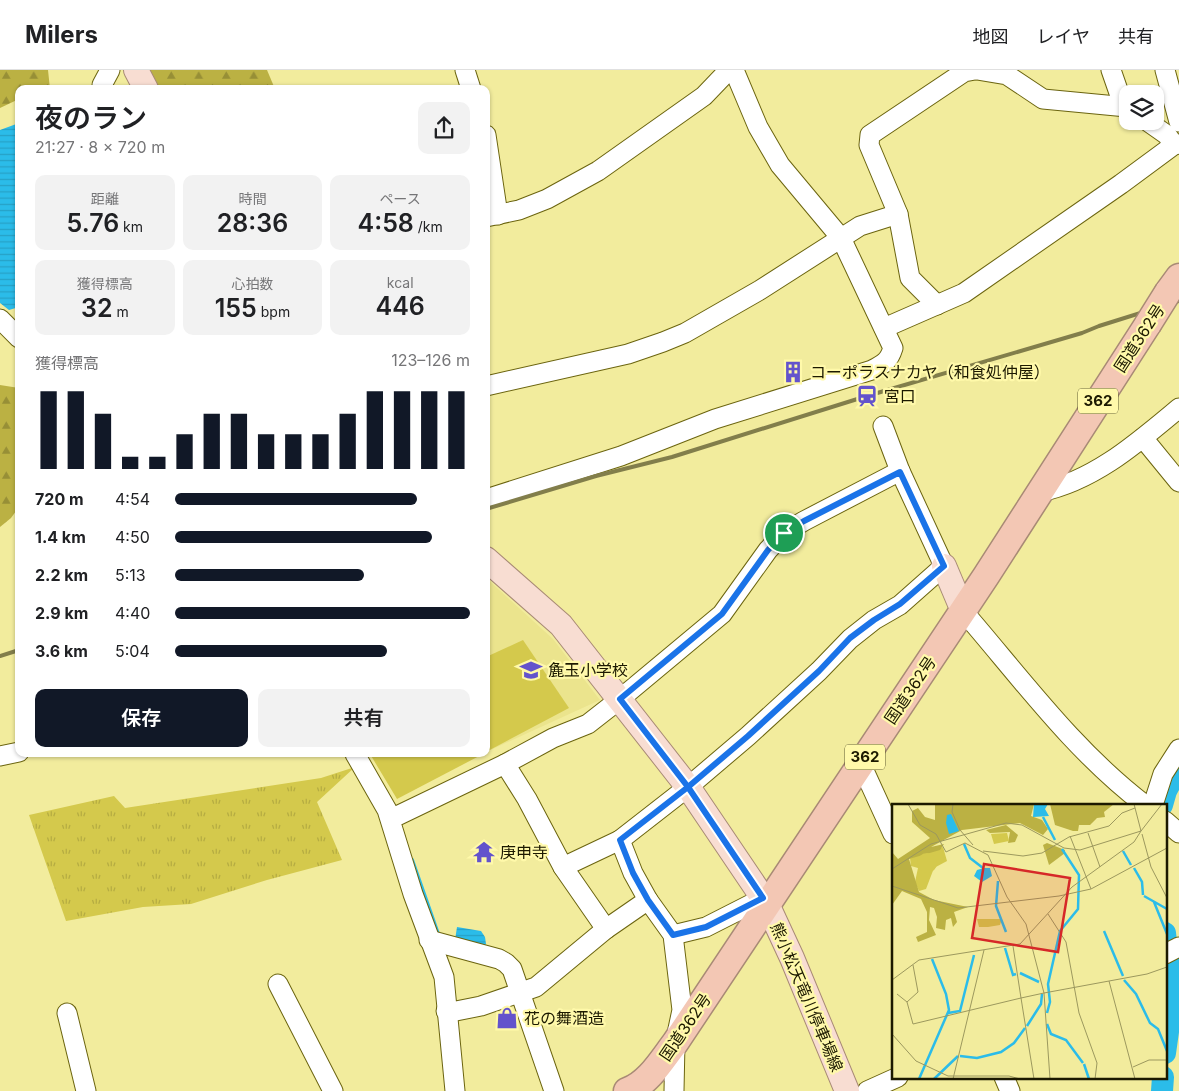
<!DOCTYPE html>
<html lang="ja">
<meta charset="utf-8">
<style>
:root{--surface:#fff;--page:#f2f2f2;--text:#202124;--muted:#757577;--line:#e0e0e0;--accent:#111827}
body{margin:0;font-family:Inter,"Noto Sans JP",sans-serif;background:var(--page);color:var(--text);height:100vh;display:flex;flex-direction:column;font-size:19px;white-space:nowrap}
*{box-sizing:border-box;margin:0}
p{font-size:16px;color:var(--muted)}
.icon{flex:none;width:28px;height:28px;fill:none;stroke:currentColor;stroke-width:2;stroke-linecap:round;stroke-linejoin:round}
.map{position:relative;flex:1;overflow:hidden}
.drawer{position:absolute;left:15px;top:15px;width:475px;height:672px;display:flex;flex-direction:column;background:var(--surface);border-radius:10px;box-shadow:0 1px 4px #0004}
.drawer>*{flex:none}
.controls{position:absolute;left:1119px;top:15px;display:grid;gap:10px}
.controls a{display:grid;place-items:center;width:45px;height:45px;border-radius:10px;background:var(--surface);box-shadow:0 1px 4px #0004;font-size:25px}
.pin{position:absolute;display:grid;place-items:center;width:42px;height:42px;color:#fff;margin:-21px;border:2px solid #fff;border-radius:50%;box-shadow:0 1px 5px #0007}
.round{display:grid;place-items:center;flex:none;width:52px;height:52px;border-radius:10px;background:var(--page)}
.head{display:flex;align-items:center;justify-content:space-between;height:85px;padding:0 20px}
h1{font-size:28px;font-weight:600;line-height:38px}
.metrics{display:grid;grid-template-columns:repeat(3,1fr);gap:8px;height:85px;padding:5px 20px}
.metrics div{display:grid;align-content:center;border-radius:10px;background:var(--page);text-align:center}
.metrics b{font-size:25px;font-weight:600}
.metrics small{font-size:14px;font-weight:400}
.metrics p{font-size:14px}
.chart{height:140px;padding:10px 20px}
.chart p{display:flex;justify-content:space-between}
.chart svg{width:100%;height:90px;margin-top:5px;stroke:var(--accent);stroke-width:6}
.cta{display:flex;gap:10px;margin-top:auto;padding:10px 20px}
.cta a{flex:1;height:58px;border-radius:10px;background:var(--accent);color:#fff;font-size:20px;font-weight:600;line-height:58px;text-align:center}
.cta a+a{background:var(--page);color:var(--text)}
ul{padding:0 20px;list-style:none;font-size:16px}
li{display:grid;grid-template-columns:80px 60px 1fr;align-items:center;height:38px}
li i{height:12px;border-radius:6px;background:var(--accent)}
header{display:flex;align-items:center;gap:30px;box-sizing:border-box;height:70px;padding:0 25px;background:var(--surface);border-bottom:1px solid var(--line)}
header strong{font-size:24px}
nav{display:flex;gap:28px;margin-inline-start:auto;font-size:18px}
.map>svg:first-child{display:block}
.built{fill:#ebe48d}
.grass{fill:url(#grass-tufts)}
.forest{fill:url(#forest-firs)}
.pitch{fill:#d4c94c}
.water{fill:url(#water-rules)}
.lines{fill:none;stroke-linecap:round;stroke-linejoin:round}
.stream{stroke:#2bbce9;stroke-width:4}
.river{stroke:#2bbce9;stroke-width:22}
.minor-casing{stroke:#6b640f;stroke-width:21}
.major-casing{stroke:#a88a75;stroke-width:26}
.highway-casing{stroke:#a88a75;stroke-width:29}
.minor{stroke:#fff;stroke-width:19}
.major{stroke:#f8ddd2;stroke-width:24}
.highway{stroke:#f3c7b4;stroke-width:26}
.rail{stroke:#827e4b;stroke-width:4}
.highway-bridge-casing{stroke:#a88a75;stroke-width:29;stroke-linecap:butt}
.highway-bridge{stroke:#f3c7b4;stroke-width:26}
.route-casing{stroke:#fff;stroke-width:10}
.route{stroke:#1a73e8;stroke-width:6}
.labels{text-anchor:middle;stroke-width:4.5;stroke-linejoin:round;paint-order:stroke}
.shield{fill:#fff9aa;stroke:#605c33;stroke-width:1}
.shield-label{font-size:15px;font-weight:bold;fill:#1c1900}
.street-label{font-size:16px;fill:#1c1900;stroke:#fff9aa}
.poi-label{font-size:16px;fill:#1c1900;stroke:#fff9aa;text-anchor:start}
.inset-river{fill:none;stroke:#2bbce9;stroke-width:2.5}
.inset-road{fill:none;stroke:#9c985e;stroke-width:1}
.view{fill:#d62828;fill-opacity:0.15;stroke:#d62828;stroke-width:2.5}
.inset-edge{fill:none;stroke:#1c1900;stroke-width:2.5}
</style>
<header>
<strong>Milers</strong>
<nav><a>地図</a><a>レイヤ</a><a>共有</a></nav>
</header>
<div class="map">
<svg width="1179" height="1021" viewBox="0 0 1179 1021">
<defs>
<pattern id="grass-tufts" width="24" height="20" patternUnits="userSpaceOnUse" patternTransform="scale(1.25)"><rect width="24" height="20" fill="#d4c94c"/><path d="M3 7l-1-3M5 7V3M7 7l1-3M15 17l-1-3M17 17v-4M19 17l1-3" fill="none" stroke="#b5ac41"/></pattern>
<pattern id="forest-firs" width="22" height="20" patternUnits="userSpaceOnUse" patternTransform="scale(1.25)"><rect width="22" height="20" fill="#bbb143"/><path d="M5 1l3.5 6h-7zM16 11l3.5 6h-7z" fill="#978f36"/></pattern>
<pattern id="water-rules" width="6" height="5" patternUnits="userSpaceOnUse" patternTransform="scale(1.25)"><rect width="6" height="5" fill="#2bbce9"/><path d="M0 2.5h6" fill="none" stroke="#26a1c6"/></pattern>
</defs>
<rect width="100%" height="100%" fill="#f2ec9d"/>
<polygon class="built" points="486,508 553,569 600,630 486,682"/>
<polygon class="grass" points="355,697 317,732 342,790 267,810 191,834 143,837 66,851 29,745 114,726 125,738 321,708"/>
<g class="forest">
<polygon points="0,0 48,0 50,19 19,19 19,29 0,38"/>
<polygon points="147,0 267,0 275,19 157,19"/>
<polygon points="0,315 19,318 19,437 11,448 0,457"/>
</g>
<g class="pitch">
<polygon points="523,570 569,638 486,682 486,587"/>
<polygon points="370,684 483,684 397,729"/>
</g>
<g class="water">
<polygon points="19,53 19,237 9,240 0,233 0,60"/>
<polygon points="457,857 481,861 485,867 486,874 484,876 455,870"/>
</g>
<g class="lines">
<polyline class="stream" points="412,790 438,864"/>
<g class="river">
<polyline points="1162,735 1166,721 1179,697"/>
<polyline points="1165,863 1169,899 1170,947 1165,983"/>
<polyline points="1162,1021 1163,1007"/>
</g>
<g class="minor-casing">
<g id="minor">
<polyline points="465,0 471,19"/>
<polyline points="977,0 1007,5 1043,29 1127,37"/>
<polyline points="1111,0 1119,23 1128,38"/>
<polyline points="1165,0 1179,52"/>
<polyline points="102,19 102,15 110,0"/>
<polyline points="1147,51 1167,65 1174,75"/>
<polyline points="486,65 498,145"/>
<polyline points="486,147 519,140 547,129 598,101 704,26 727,2"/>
<polyline points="937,235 910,208 898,144 869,75 870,65 964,2 975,0"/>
<polyline points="0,249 19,268"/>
<polyline points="884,258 964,223 1121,114 1174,75 1179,74"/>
<polyline points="486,316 628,284 663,272 685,263 760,220 860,156 898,144"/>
<polyline points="1143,368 1179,412"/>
<path d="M 1040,422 C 1094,411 1137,373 1179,338"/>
<path d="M 486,429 L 621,386 L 715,349 L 872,300 C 884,294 889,291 893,278 L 841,168 L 780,95 L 758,57 L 734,0"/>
<path d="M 963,541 C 1021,608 1074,681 1145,735"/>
<polyline points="355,684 387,740 413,824 444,907 455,1021"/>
<polyline points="0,686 19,682"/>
<polyline points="505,694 553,668 588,654 620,629 722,544 768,480 784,463 804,451 900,401"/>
<polyline points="861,694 893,764"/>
<polyline points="1153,735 1163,704 1179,679"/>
<polyline points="390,747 399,745 505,694 527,729 563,797 606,859"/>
<polyline points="1165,751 1179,763"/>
<polyline points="563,797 620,770"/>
<polyline points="648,830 673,865 682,940 675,973 674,1021"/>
<polyline points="673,865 706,857 763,828"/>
<polyline points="429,870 499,889 506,893 512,899 554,1021"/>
<polyline points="1165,884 1179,877"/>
<polyline points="278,914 333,1021"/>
<polyline points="446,941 456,941 481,936 536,917 606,859 648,830 633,803 620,770 688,717 748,666 819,601 850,569 874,550 900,535 944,496 900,401 883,356"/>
<polyline points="67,943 86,1021"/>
<polyline points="1004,1007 1010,1021"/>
<polyline points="867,1021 898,1007"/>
</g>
</g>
<g class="major-casing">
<g id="major">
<polyline points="136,0 146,19"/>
<polyline points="486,489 561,555 688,717 767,834 792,888 847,1021"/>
<polyline points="944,496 963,541"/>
</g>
</g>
<g class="highway-casing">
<g id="highway">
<polyline points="1168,222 1179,207"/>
<path d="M 627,1021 C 648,1014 662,990 675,973 L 986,506 L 1148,254"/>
</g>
</g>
<use href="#minor" class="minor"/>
<use href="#major" class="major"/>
<use href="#highway" class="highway"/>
<g class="rail">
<polyline points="486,439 596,406 672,387 867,326 1082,263 1099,256 1179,231"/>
<polyline points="0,586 19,580"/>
</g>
<g class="highway-bridge-casing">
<polyline id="highway-bridge" points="1148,254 1168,222"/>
</g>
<use href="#highway-bridge" class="highway-bridge"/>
</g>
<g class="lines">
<g class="route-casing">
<polyline id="route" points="784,463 768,480 722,544 620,629 688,717 620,770 633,803 648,830 673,865 706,857 763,828 688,717 748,666 819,601 850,568 874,550 900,534 944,496 900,402 804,451 784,463"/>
</g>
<use href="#route" class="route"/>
</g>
<defs>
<g id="building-bare" transform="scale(1.725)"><path d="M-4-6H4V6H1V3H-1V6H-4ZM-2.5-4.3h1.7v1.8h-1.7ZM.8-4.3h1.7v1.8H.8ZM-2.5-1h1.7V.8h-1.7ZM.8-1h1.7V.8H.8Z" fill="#6353cc" stroke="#fff9aa" stroke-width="2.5" paint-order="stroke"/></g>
<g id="station-bare" transform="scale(1.725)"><path d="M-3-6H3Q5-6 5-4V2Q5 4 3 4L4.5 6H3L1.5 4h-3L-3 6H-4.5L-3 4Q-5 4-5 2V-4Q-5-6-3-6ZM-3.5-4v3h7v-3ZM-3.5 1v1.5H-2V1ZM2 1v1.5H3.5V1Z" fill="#6353cc" stroke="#fff9aa" stroke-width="2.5" paint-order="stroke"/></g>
<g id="school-bare" transform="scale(1.725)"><path d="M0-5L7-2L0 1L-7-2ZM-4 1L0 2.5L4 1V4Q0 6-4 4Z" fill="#6353cc" stroke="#fff9aa" stroke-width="2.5" paint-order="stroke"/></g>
<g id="temple-bare" transform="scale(1.725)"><path d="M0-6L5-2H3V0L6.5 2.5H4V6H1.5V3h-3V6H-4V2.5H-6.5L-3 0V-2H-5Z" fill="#6353cc" stroke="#fff9aa" stroke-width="2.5" paint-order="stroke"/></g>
<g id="shop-bare" transform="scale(1.725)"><path d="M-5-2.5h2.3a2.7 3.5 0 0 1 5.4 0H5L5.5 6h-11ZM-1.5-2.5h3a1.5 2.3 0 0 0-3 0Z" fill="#6353cc" stroke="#fff9aa" stroke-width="2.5" paint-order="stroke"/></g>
</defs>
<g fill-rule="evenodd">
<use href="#building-bare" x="793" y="302"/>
<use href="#station-bare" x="867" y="326"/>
<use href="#school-bare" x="531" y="600"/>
<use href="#temple-bare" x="484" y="782"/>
<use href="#shop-bare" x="507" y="948"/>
</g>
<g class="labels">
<g class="shield">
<rect x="1078" y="318.5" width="40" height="25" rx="4"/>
<rect x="845" y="674.5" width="40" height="25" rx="4"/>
</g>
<g class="shield-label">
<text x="1098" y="336">362</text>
<text x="865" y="692">362</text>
</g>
<g class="street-label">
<text transform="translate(1139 268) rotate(-57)" y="6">国道362号</text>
<text transform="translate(910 620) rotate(-56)" y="6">国道362号</text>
<text transform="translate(807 927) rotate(67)" y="6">熊小松天竜川停車場線</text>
<text transform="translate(685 957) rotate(-56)" y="6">国道362号</text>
</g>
<g class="poi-label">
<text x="810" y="308">コーポラスナカヤ（和食処仲屋）</text>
<text x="884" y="332">宮口</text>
<text x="548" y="606">麁玉小学校</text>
<text x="500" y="788">庚申寺</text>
<text x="524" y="954">花の舞酒造</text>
</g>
</g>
<g transform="translate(892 734)">
<rect width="275" height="275" fill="#f2ec9d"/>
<path d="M 51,43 L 55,57 L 42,64 L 34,85 L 27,87 L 23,78 L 26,64 L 19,62 L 18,54 ZM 85,115 L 110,115 L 108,121 L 96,123 L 87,123 Z" fill="#d4c94c"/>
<path d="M 43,0 L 142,0 L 139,12 L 150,16 L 156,25 L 151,31 L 128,19 L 70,26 L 39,43 L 52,40 L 48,46 L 17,55 L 27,88 L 42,96 L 76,103 L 62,108 L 65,118 L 61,123 L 59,114 L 54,116 L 53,126 L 44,124 L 45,113 L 42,104 L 38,103 L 37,116 L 44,131 L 26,138 L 24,133 L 35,128 L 35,108 L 29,95 L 10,87 L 0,101 L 0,48 L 6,55 L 38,34 L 20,18 L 20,7 L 26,4 L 33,13 L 43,16 ZM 158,0 L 222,0 L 212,8 L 213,13 L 205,14 L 198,21 L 187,21 L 186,27 L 181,27 L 163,21 ZM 114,21 L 126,31 L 123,38 L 116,39 L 118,28 L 98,29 L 94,26 ZM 155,39 L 173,46 L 173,49 L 157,61 L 151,41 Z" fill="#bbb143"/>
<path d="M 115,29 L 117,37 L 102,40 L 99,30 ZM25 59a10 10 0 1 1 20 0a10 10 0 1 1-20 0Z" fill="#d4c94c"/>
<path d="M 142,0 L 156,0 L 153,5 L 157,12 L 141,13 ZM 59,10 L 67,27 L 57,30 L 54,19 L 55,11 ZM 92,64 L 98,64 L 100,72 L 90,78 L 82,72 L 85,66 Z" fill="#2bbce9"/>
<path class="inset-river" d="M 151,13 L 163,36M 72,40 L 78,54 L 91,64M 231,47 L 239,61M 242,64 L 250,78 L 251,91M 106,77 L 104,102 L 114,128M 252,92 L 275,105M 262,98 L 275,130M 212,127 L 231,172M 113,144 L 121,171 L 124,170M 128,169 L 147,178M 232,176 L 244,190 L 258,219 L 266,225 L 275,247M 56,209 L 68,207 L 82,151M 155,209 L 158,198 L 156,180 L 168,127 L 186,105 L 187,71 L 170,45M 155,220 L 159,230 L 174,236 L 191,259M 135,222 L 149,200 L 150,190M 68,252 L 85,254 L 109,248 L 122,239 L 133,224M 192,260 L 197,275M 27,275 L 57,206 L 54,190 L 40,155M 42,275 L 66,252"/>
<path class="inset-road" d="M 16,0 L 28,21 L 44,30 L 54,48 L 73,39 L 96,51 L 115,93 L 134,120 L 152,189 L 129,194 L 142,275M 61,0 L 60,8 L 68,26 L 81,41M 242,0 L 249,27M 196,29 L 208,63M 250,30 L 259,63 L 275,94M 178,32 L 199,85M 91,47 L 131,52 L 150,49 L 177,33 L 217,22 L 230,9 L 243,4M 0,65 L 39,40 L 114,19 L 130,21 L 172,44 L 188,46 L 249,27 L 270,0M 0,82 L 66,104 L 167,92 L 199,85 L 275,44M 156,110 L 174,138 L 187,209 L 205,259 L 203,275M 0,176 L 27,156 L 128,140 L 180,83 L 242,38 L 249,27M 217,177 L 243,275M 5,190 L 15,198 L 21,220 L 129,194 L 121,142M 15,198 L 26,188 L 21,161M 0,230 L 24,257 L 56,272 L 117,272 L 128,275M 241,263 L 257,256 L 275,256M 61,275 L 92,146M 158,275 L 152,189 L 255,170 L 275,163"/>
<path class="view" d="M 92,60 L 178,74 L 166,148 L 80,134 Z"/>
<rect width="275" height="275" class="inset-edge"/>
</g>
</svg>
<div class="controls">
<a><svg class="icon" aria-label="layers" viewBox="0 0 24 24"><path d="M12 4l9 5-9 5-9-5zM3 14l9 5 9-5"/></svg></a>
</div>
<div class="pin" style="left:784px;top:463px;background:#1e9e55"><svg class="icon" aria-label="arrive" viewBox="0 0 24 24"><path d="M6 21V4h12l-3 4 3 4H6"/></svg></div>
<section class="drawer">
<div class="head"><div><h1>夜のラン</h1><p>21:27 · 8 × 720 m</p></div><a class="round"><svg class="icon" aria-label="share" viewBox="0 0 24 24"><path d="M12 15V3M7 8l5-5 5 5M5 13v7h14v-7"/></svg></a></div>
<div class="metrics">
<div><p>距離</p><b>5.76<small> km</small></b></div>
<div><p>時間</p><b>28:36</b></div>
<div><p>ペース</p><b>4:58<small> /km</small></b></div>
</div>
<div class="metrics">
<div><p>獲得標高</p><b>32<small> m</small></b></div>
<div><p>心拍数</p><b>155<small> bpm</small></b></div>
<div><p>kcal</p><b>446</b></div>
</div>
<div class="chart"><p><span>獲得標高</span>123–126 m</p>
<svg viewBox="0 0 160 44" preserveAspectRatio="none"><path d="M5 44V6M15 44V6M25 44V17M35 44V38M45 44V38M55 44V27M65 44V17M75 44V17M85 44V27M95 44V27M105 44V27M115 44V17M125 44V6M135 44V6M145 44V6M155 44V6"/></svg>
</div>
<ul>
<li><b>720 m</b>4:54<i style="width:82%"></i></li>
<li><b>1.4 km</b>4:50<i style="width:87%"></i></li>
<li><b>2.2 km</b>5:13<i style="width:64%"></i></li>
<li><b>2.9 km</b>4:40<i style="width:100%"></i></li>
<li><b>3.6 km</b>5:04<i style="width:72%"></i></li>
</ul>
<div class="cta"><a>保存</a><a>共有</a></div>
</section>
</div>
